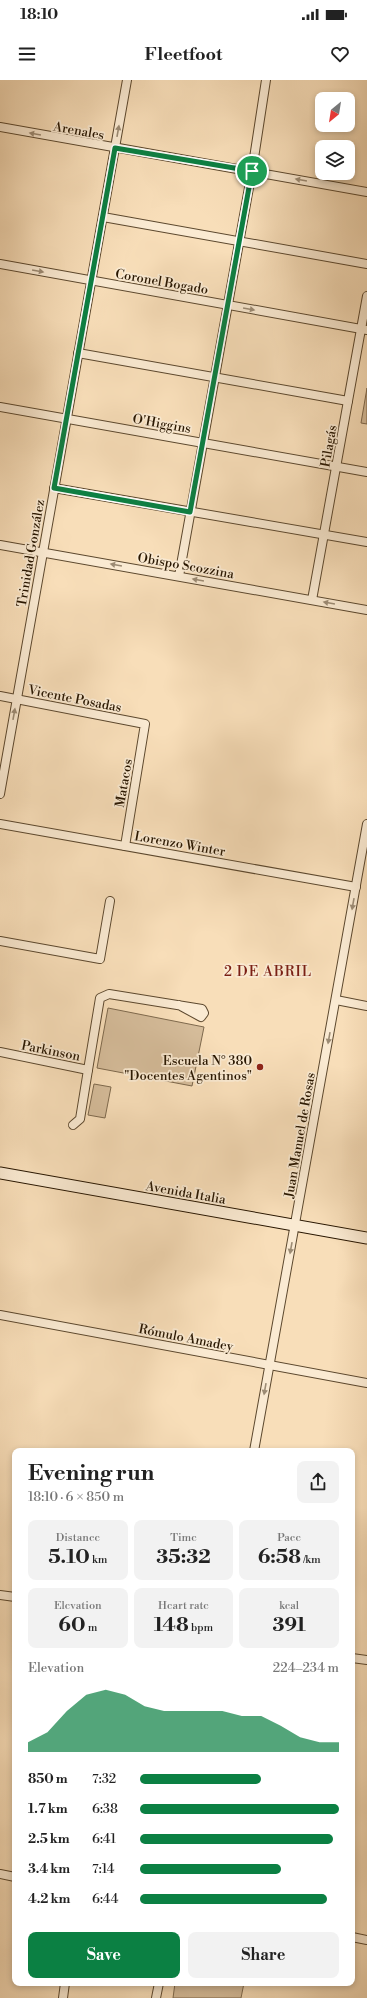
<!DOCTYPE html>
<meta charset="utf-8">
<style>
:root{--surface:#fff;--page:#f2f2f2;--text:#222;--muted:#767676;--accent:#0b8043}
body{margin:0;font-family:"Libre Bodoni",serif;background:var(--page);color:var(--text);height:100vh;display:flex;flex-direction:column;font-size:15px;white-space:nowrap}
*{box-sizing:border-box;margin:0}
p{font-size:13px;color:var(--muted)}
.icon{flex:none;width:22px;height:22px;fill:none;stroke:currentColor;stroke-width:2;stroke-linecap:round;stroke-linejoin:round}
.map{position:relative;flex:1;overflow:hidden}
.details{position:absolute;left:12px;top:1368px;width:343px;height:538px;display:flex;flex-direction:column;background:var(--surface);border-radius:8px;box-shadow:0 2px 6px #0003}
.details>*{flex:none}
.needle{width:26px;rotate:210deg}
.buttons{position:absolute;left:315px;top:12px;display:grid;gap:8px}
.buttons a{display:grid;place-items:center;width:40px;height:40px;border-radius:8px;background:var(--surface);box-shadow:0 2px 6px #0003;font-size:20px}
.pin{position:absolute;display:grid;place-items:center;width:34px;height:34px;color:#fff;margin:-17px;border:2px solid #fff;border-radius:50%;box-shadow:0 1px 4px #0007}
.round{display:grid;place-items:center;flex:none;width:42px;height:42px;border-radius:8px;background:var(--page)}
.headline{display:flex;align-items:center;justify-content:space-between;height:68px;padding:0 16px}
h1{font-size:22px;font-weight:700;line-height:30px}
.stats{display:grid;grid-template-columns:repeat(3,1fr);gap:6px;height:68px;padding:4px 16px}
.stats div{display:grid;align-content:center;border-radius:8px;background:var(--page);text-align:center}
.stats b{font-size:20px;font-weight:700}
.stats small{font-size:11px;font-weight:400}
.stats p{font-size:11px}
.chart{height:112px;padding:8px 16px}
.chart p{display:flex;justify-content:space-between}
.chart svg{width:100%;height:72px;margin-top:4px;fill:var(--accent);opacity:.7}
.primary-button{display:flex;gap:8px;margin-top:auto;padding:8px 16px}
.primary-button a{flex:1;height:46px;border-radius:8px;background:var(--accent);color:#fff;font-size:16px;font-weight:700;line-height:46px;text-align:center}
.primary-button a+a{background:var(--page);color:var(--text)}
ul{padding:0 16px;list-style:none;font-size:13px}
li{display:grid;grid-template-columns:64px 48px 1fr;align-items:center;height:30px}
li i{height:10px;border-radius:5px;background:var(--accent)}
.status{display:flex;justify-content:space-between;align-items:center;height:28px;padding:0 20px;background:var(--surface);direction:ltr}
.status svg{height:11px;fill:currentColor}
header{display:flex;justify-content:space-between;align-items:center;height:52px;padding:0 16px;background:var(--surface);font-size:18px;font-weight:700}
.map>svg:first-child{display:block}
.garden{fill:#d5bc9a;stroke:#7e694d}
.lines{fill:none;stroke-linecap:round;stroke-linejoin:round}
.minor-casing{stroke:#5c482e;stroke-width:10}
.secondary-casing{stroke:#281600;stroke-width:13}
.minor{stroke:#faead2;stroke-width:8}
.secondary{stroke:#faead2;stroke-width:11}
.oneway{fill:#9c8b74}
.route-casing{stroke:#fff;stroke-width:8}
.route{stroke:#0b8043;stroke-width:5}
.poi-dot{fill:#8f2418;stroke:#faead2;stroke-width:1.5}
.labels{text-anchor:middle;stroke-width:3.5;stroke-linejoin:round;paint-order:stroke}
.street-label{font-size:13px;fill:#281600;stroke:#faead2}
.poi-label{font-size:13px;fill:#281600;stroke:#faead2;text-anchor:end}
.neighbourhood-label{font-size:14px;letter-spacing:1px;fill:#7a1f14;stroke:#faead2}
</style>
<div class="status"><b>18:10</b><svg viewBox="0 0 49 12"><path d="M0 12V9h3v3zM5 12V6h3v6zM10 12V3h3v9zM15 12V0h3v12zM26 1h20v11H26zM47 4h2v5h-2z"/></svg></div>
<header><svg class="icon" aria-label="menu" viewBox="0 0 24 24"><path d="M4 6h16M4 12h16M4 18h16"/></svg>Fleetfoot<svg class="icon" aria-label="heart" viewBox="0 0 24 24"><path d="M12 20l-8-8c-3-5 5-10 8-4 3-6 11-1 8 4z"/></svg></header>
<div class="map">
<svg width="367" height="1918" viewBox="0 0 367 1918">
<rect width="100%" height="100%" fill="#f8deb9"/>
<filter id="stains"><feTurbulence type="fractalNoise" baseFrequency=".005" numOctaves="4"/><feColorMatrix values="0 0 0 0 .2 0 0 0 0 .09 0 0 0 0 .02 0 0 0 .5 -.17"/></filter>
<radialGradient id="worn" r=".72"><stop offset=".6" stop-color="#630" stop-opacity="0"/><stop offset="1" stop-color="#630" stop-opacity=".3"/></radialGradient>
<g class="garden">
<polygon points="367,308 367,344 361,343"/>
<polygon points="108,928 204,947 192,1006 97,988"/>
<polygon points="94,1004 111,1007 105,1038 88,1035"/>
<polygon points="175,1903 244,1903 241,1918 173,1918"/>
</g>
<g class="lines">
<g class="minor-casing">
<g id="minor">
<polyline points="0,47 367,112"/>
<polyline points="103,137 367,184"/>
<polyline points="0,184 367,250"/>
<polyline points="78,273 348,321"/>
<polyline points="0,327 367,392"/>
<polyline points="54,408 367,462"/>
<polyline points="0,465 367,530"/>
<polyline points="179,496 252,91 266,0"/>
<polyline points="312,520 367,216"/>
<polyline points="0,616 145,644 125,766"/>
<polyline points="0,714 127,0"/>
<polyline points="0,744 356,807"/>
<polyline points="0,861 100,879 110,821"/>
<polyline points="336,920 367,926"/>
<polyline points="0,972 88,990 100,918 109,914 202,929 204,933 201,937 179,925"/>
<polyline points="73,1045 80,1039 88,990"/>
<polyline points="0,1235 367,1303"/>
<polyline points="254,1371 367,744"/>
<polyline points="0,1515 15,1517"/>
<polyline points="352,1578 367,1580"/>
<polyline points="0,1794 15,1797"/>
<polyline points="352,1857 367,1860"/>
<polyline points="63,1918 65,1903"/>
<polyline points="156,1918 159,1903"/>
</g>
</g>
<g class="secondary-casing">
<polyline id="secondary" points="0,1093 367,1158"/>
</g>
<use href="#minor" class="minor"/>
<use href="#secondary" class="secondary"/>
</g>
<defs><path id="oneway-solid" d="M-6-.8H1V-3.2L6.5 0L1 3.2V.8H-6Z"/></defs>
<g class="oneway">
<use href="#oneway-solid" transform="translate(118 51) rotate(-80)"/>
<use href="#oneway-solid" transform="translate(35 54) rotate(-170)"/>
<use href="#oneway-solid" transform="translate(301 100) rotate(-170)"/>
<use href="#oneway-solid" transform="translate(38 191) rotate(10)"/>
<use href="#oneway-solid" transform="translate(249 229) rotate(10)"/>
<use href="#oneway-solid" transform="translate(116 485) rotate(-170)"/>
<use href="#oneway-solid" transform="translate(198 500) rotate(-170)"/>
<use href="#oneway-solid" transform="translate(329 523) rotate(-170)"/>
<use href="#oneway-solid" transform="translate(14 634) rotate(-80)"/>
<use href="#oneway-solid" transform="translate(353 824) rotate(100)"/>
<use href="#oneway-solid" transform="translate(329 958) rotate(100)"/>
<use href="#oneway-solid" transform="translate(291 1168) rotate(100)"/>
<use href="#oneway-solid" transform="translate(265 1309) rotate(100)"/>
</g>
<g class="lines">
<g class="route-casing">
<polygon id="route" points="115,68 252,91 190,432 54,408"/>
</g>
<use href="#route" class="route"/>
</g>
<circle class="poi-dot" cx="260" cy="987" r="4"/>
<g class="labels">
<g class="street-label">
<text transform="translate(79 50) rotate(10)" y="5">Arenales</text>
<text transform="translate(162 201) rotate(10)" y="5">Coronel Bogado</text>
<text transform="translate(162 343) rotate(10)" y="5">O'Higgins</text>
<text transform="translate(328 366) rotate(-80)" y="5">Pilagás</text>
<text transform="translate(30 473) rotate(-80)" y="5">Trinidad González</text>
<text transform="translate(186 485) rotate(10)" y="5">Obispo Scozzina</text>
<text transform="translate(75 618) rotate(11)" y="5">Vicente Posadas</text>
<text transform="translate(123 703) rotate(-80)" y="5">Matacos</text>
<text transform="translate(180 763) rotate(10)" y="5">Lorenzo Winter</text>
<text transform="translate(51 970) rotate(11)" y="5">Parkinson</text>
<text transform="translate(299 1055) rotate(-80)" y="5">Juan Manuel de Rosas</text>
<text transform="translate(186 1112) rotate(10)" y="5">Avenida Italia</text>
<text transform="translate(186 1257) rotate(11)" y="5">Rómulo Amadey</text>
</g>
<g class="poi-label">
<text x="252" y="985">Escuela N° 380<tspan x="252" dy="15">"Docentes Agentinos"</tspan></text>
</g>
<g class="neighbourhood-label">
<text x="268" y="896">2 DE ABRIL</text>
</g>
</g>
<rect width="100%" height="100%" filter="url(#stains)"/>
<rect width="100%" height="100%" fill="url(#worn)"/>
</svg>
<div class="buttons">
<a><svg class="needle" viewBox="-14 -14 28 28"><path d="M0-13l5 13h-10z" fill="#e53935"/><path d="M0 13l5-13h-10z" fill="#767676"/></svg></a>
<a><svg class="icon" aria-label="layers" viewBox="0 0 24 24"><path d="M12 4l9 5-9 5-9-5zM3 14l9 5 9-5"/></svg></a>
</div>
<div class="pin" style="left:252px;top:91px;background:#1e9e55"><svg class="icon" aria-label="arrive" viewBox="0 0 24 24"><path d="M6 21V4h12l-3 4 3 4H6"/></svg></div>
<section class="details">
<div class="headline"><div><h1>Evening run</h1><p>18:10 · 6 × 850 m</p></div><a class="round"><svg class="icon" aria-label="share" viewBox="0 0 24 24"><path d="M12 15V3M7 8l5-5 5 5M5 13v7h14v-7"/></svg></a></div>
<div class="stats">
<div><p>Distance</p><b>5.10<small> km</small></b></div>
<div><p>Time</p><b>35:32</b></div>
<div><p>Pace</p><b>6:58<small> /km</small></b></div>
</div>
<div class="stats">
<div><p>Elevation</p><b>60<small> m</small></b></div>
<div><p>Heart rate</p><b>148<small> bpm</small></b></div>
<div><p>kcal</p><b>391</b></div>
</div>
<div class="chart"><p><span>Elevation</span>224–234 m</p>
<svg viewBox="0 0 160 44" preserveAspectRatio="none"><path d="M0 44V38L10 32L20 19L30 9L40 6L50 9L60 16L70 19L80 19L90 19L100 19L110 22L120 22L130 28L140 35L150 38L160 38V44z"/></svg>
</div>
<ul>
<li><b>850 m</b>7:32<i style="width:61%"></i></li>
<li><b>1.7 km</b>6:38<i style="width:100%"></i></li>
<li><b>2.5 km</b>6:41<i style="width:97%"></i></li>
<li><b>3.4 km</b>7:14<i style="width:71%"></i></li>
<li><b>4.2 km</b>6:44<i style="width:94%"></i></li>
</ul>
<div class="primary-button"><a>Save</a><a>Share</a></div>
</section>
</div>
